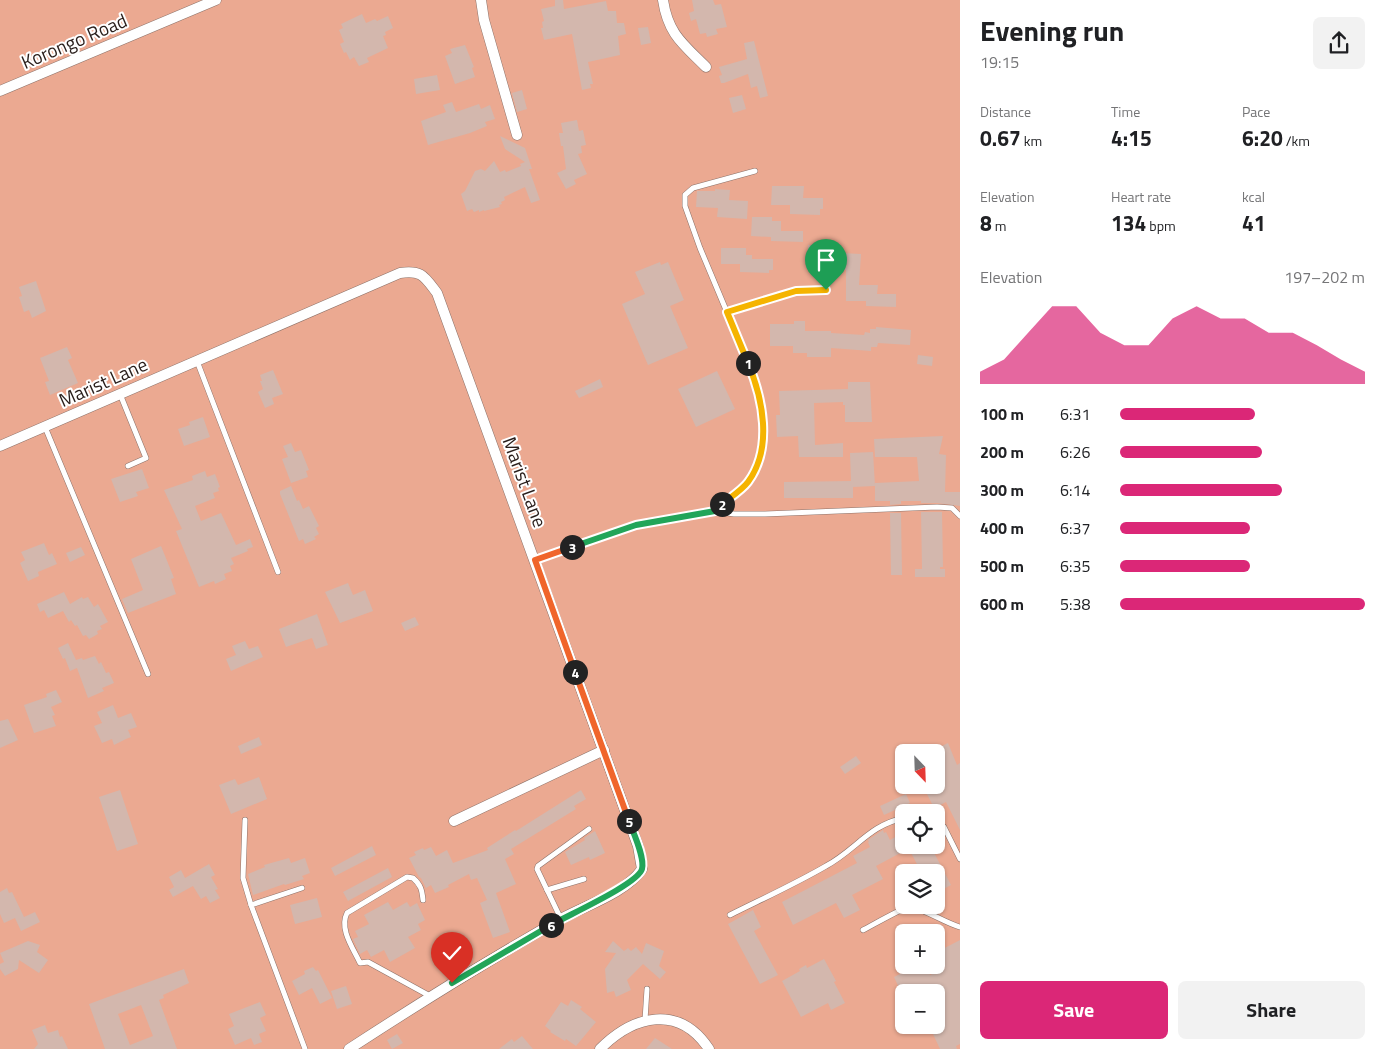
<!DOCTYPE html>
<meta charset="utf-8">
<style>
:root{--surface:#fff;--page:#f2f2f2;--text:#202124;--muted:#757577;--accent:#db2777}
body{margin:0;font-family:"Titillium Web",sans-serif;background:var(--page);color:var(--text);height:100vh;display:flex;flex-direction:column;font-size:19px;white-space:nowrap}
*{box-sizing:border-box;margin:0}
p{font-size:16px;color:var(--muted)}
.icon{flex:none;width:28px;height:28px;fill:none;stroke:currentColor;stroke-width:2;stroke-linecap:round;stroke-linejoin:round}
.map{position:relative;flex:1;overflow:hidden}
.drawer{display:flex;flex-direction:column;background:var(--surface);width:425px}
.drawer>*{flex:none}
.needle{width:32px;rotate:157deg}
.buttons{position:absolute;left:895px;top:744px;display:grid;gap:10px}
.buttons a{display:grid;place-items:center;width:50px;height:50px;border-radius:8px;background:var(--surface);box-shadow:0 1px 4px #0004;font-size:25px}
.pin{position:absolute;display:grid;place-items:center;width:42px;height:42px;color:#fff;margin:-51px -21px;border-radius:50% 50% 50% 0;rotate:-45deg;box-shadow:0 0 5px #0007}
.pin .icon{rotate:45deg}
.km{position:absolute;width:25px;height:25px;margin:-12px;border-radius:50%;background:#222;color:#fff;font-size:14px;line-height:25px;text-align:center}
.round{display:grid;place-items:center;flex:none;width:52px;height:52px;border-radius:8px;background:var(--page)}
.summary{display:flex;align-items:center;justify-content:space-between;height:85px;padding:0 20px}
h1{font-size:28px;font-weight:700;line-height:38px}
.figures{display:grid;grid-template-columns:repeat(3,1fr);gap:8px;height:85px;padding:5px 20px}
.figures div{display:grid;align-content:center}
.figures b{font-size:21px;font-weight:700}
.figures small{font-size:14px;font-weight:400}
.figures p{font-size:14px}
.chart{height:140px;padding:10px 20px}
.chart p{display:flex;justify-content:space-between}
.chart svg{width:100%;height:90px;margin-top:5px;fill:var(--accent);opacity:.7}
.button{display:flex;gap:10px;margin-top:auto;padding:10px 20px}
.button a{flex:1;height:58px;border-radius:8px;background:var(--accent);color:#fff;font-size:20px;font-weight:700;line-height:58px;text-align:center}
.button a+a{background:var(--page);color:var(--text)}
ul{padding:0 20px;list-style:none;font-size:16px}
li{display:grid;grid-template-columns:80px 60px 1fr;align-items:center;height:38px}
li i{height:12px;border-radius:6px;background:var(--accent)}
main{display:flex;flex:1;min-height:0}
.map>svg:first-child{display:block}
.green{fill:#eba991;fill-rule:evenodd}
.building{fill:#d3b7ad;fill-rule:evenodd}
.lines{fill:none;stroke-linecap:round;stroke-linejoin:round}
.service-casing{stroke:#8c7269;stroke-width:6}
.minor-casing{stroke:#8c7269;stroke-width:11}
.service{stroke:#fff;stroke-width:5}
.minor{stroke:#fff;stroke-width:10}
.split-1-casing{stroke:#fff;stroke-width:10}
.split-2-casing{stroke:#fff;stroke-width:10}
.split-3-casing{stroke:#fff;stroke-width:10}
.split-4-casing{stroke:#fff;stroke-width:10}
.split-5-casing{stroke:#fff;stroke-width:10}
.split-6-casing{stroke:#fff;stroke-width:10}
.split-7-casing{stroke:#fff;stroke-width:10}
.split-1{stroke:#f5b400;stroke-width:6}
.split-2{stroke:#f5b400;stroke-width:6}
.split-3{stroke:#22a559;stroke-width:6}
.split-4{stroke:#f0652b;stroke-width:6}
.split-5{stroke:#f0652b;stroke-width:6}
.split-6{stroke:#22a559;stroke-width:6}
.split-7{stroke:#22a559;stroke-width:6}
.labels{text-anchor:middle;stroke-width:4;stroke-linejoin:round;paint-order:stroke}
.street-label{font-size:19px;fill:#291e1b;stroke:#fff}
</style>
<main>
<div class="map">
<svg width="960" height="1049" viewBox="0 0 960 1049">
<rect width="100%" height="100%" fill="#fce0d5"/>
<path class="green" d="M 0,0 L 960,0 L 960,1049 L 0,1049 ZM 904,752 L 936,752 L 936,785 L 904,785 ZM 904,812 L 936,812 L 936,845 L 904,845 ZM 904,872 L 936,872 L 936,905 L 904,905 ZM 904,932 L 936,932 L 936,965 L 904,965 ZM 904,992 L 936,992 L 936,1025 L 904,1025 Z"/>
<g class="building">
<polygon points="555,0 563,0 564,9 606,1 608,11 616,11 617,23 624,23 626,34 618,36 620,55 588,62 593,84 590,84 591,88 582,90 572,34 544,40 541,28 543,28 542,22 544,21 541,9 555,6"/>
<polygon points="692,0 713,0 715,5 721,4 727,27 716,29 718,34 707,37 706,33 700,34 696,19 691,21 689,13 694,11"/>
<polygon points="362,14 366,23 375,19 377,21 388,16 393,28 385,32 386,35 383,36 388,48 367,58 369,62 359,66 354,57 350,60 346,52 344,53 340,44 344,42 339,30 343,28 341,24"/>
<polygon points="648,27 651,43 641,45 638,28"/>
<polygon points="754,41 768,96 760,98 757,86 751,88 748,74 724,83 721,83 719,76 722,75 719,67 747,59 744,43"/>
<polygon points="465,45 474,67 472,68 475,77 455,84 445,56 452,53 450,49"/>
<polygon points="437,75 440,90 416,94 414,79"/>
<polygon points="522,90 527,109 517,112 512,93"/>
<polygon points="742,95 746,109 733,113 729,98"/>
<polygon points="452,102 456,112 479,104 481,109 490,105 495,119 485,122 487,126 470,133 428,145 421,121 446,112 443,105"/>
<polygon points="577,120 579,131 583,130 586,145 581,146 582,153 578,154 587,174 574,180 576,184 566,189 557,173 566,169 563,146 561,146 559,133 563,133 561,123"/>
<polygon points="500,136 525,148 532,169 529,169 540,200 531,203 525,187 504,197 505,200 501,202 502,204 499,205 500,207 484,211 484,210 479,212 479,210 474,212 472,209 467,211 461,194 465,191 475,171 481,169 485,171 494,161 500,172 505,170 506,172 521,166 520,164 525,162 505,149"/>
<polygon points="772,186 804,186 803,198 823,198 823,209 820,209 820,215 790,214 790,205 771,205"/>
<polygon points="715,189 730,190 729,200 748,201 747,219 717,217 718,208 696,207 697,191 715,191"/>
<polygon points="752,217 772,217 772,221 781,221 781,231 803,231 803,242 771,241 771,237 751,236"/>
<polygon points="808,245 841,247 841,253 861,254 859,285 878,285 877,294 896,294 896,307 866,306 866,301 846,301 846,270 806,268"/>
<polygon points="721,248 746,248 746,255 752,255 752,259 773,259 773,270 769,270 769,273 740,272 740,264 721,264"/>
<polygon points="660,262 661,265 668,262 684,300 670,306 688,348 648,365 622,304 645,294 635,272"/>
<polygon points="36,281 46,311 32,318 29,310 24,312 19,297 22,296 19,287"/>
<polygon points="794,321 805,321 805,331 831,331 831,333 864,335 865,332 870,333 870,329 876,329 876,327 911,330 910,345 878,343 877,347 871,347 871,351 831,348 831,357 807,357 807,353 793,353 793,346 770,346 770,324 794,324"/>
<polygon points="67,347 72,358 68,360 78,383 50,395 45,382 49,381 40,358"/>
<polygon points="918,355 933,357 932,366 917,364"/>
<polygon points="273,370 283,394 272,398 274,404 265,408 258,392 263,389 260,381 262,381 260,375"/>
<polygon points="717,371 735,409 696,427 678,389"/>
<polygon points="600,379 603,387 579,398 575,391"/>
<polygon points="848,382 870,382 872,422 845,422 845,405 843,405 843,402 814,403 815,445 843,443 843,457 799,457 798,436 777,437 776,415 780,415 779,391 848,389"/>
<polygon points="203,417 210,437 184,446 178,429 190,425 189,422"/>
<polygon points="943,436 939,454 946,455 945,492 960,492 960,506 937,503 921,503 921,501 901,501 901,504 890,505 890,501 875,501 875,483 919,481 917,457 875,457 874,439"/>
<polygon points="291,443 295,452 301,450 309,470 306,471 308,477 291,483 282,459 288,457 283,446"/>
<polygon points="873,452 875,486 853,487 853,498 784,498 784,482 851,481 850,453"/>
<polygon points="142,469 149,488 136,492 138,496 120,502 111,479"/>
<polygon points="205,471 207,477 215,474 220,487 218,488 219,491 213,493 215,498 195,506 201,521 221,513 236,545 250,539 253,547 247,549 248,551 231,558 234,564 230,566 232,571 224,574 226,579 215,584 214,581 199,587 176,531 182,529 164,490 193,480 192,476"/>
<polygon points="291,486 297,501 299,500 303,509 309,506 319,526 316,528 319,534 314,537 316,539 305,544 303,539 299,541 280,494 280,491"/>
<polygon points="921,512 942,512 943,567 940,567 940,569 945,569 945,577 915,577 915,569 922,569"/>
<polygon points="890,513 901,513 902,575 891,575"/>
<polygon points="44,543 49,555 52,553 57,564 38,572 39,576 28,581 20,563 25,560 21,552"/>
<polygon points="161,546 174,578 171,579 176,594 128,613 122,599 143,590 131,559"/>
<polygon points="81,547 85,555 70,562 66,553"/>
<polygon points="348,583 353,595 365,590 373,611 340,623 325,592"/>
<polygon points="64,592 70,604 82,597 83,599 88,597 94,607 98,604 108,622 100,626 102,629 97,631 98,634 89,639 86,635 83,636 77,625 75,626 71,620 69,622 63,611 48,618 44,610 40,612 37,604"/>
<polygon points="317,614 328,645 316,649 312,638 286,647 279,629"/>
<polygon points="415,617 419,625 405,631 401,623"/>
<polygon points="245,641 249,649 258,646 263,657 231,671 226,659 236,655 232,646"/>
<polygon points="68,643 76,660 82,658 83,660 95,656 99,664 101,662 106,673 109,672 114,683 102,688 104,691 88,698 77,668 70,671 65,658 63,659 58,648"/>
<polygon points="56,690 62,702 51,707 55,715 52,716 56,726 34,733 24,705 47,697 46,694"/>
<polygon points="113,705 118,718 131,713 137,727 128,730 131,737 126,739 114,745 112,739 102,743 94,726 102,723 97,712"/>
<polygon points="8,719 18,740 0,748 0,721"/>
<polygon points="259,737 262,745 241,754 238,746"/>
<polygon points="948,743 957,765 960,763 960,830 946,802 934,808 924,788 930,785 936,785 936,753 942,751 940,747"/>
<polygon points="856,756 861,763 845,774 840,767"/>
<polygon points="259,777 267,799 231,814 219,785 235,779 238,785"/>
<polygon points="120,790 138,844 117,851 99,797"/>
<polygon points="581,790 586,799 574,806 576,809 511,849 514,854 505,859 516,884 496,893 510,932 493,938 480,903 487,900 477,878 471,880 469,874 448,885 449,887 435,893 431,885 426,888 421,878 419,877 409,858 416,855 414,852 423,848 424,850 431,847 436,856 447,850 453,863 488,850 487,848 515,830 516,831"/>
<polygon points="906,794 910,803 884,815 880,806"/>
<polygon points="883,830 884,833 886,832 890,840 904,832 904,851 876,866 883,879 852,895 860,910 844,918 836,903 793,925 782,902 857,863 853,856 870,847 868,842 869,842 868,840"/>
<polygon points="595,831 605,853 590,860 589,857 571,865 565,852 585,840 584,838"/>
<polygon points="907,845 930,845 951,885 936,893 936,872 921,872"/>
<polygon points="372,846 376,855 335,876 331,868"/>
<polygon points="289,858 291,863 305,858 310,873 302,876 304,879 285,885 284,884 253,895 248,874 265,867 264,865"/>
<polygon points="209,864 215,875 211,877 218,889 215,890 220,898 210,903 206,896 201,899 193,886 173,897 169,890 174,887 169,877 181,870 185,878"/>
<polygon points="388,868 392,877 348,901 343,892"/>
<polygon points="7,888 9,893 12,892 24,917 35,912 40,922 21,931 15,918 4,923 0,914 0,892"/>
<polygon points="317,898 322,917 295,924 290,905"/>
<polygon points="388,902 393,910 407,902 410,907 417,903 425,920 418,924 421,930 408,937 415,948 390,962 384,950 371,957 367,950 360,954 353,939 358,937 355,931 369,924 364,915"/>
<polygon points="753,910 761,927 754,931 778,975 760,984 728,924"/>
<polygon points="960,940 960,1044 956,1046 957,1049 940,1049 933,1034 935,1033 932,1025 936,1025 936,992 923,992 921,988 911,992 901,992 894,977 918,965 920,965 922,970 927,968 930,975 945,968 937,952"/>
<polygon points="28,941 40,945 37,952 48,960 39,973 19,960 18,969 5,976 0,969 0,964 4,962 0,953"/>
<polygon points="613,941 624,951 628,948 631,951 636,947 642,954 646,943 664,951 659,966 666,972 660,979 643,964 627,980 631,990 616,997 614,991 607,993 605,969 616,953 605,952"/>
<polygon points="824,959 836,981 834,982 845,1003 831,1010 828,1003 801,1017 782,981 800,971 799,969 806,965 807,968"/>
<polygon points="313,967 316,971 318,970 332,998 320,1004 312,988 299,995 292,981 305,974 304,971"/>
<path d="M 184,969 L 189,983 L 163,995 L 164,998 L 159,1000 L 177,1049 L 105,1049 L 89,1004 ZM 141,1005 L 153,1036 L 130,1045 L 118,1014 Z"/>
<polygon points="346,986 352,1004 337,1009 331,991"/>
<polygon points="571,1000 582,1007 580,1009 596,1022 576,1046 566,1039 565,1041 550,1032 551,1031 545,1026 561,1002 568,1006"/>
<polygon points="260,1002 266,1015 260,1018 266,1031 259,1034 262,1042 254,1045 251,1038 235,1045 228,1029 234,1026 229,1014"/>
<polygon points="45,1025 48,1033 58,1030 60,1037 62,1036 68,1049 34,1049 38,1044 32,1030"/>
<polygon points="397,1034 403,1043 392,1049 387,1040"/>
<polygon points="522,1036 533,1049 499,1049 512,1039 514,1042"/>
<polygon points="655,1038 672,1049 646,1049"/>
</g>
<g class="lines">
<g class="service-casing">
<g id="service">
<polyline points="727,311 796,291 826,290"/>
<polyline points="197,361 278,572"/>
<polyline points="120,394 146,458 128,466"/>
<polyline points="45,427 148,674"/>
<polyline points="715,511 747,484 759,463 763,434 762,408 755,379 700,248 685,206 685,195 693,188 755,171"/>
<polyline points="535,560 636,525 715,511 734,514 765,514 937,507 952,508 960,516"/>
<polyline points="245,820 243,878 251,905"/>
<polyline points="936,821 944,827 960,859"/>
<polyline points="302,888 251,905 305,1049"/>
<polyline points="547,890 584,879"/>
<path d="M 423,900 C 422,890 421,885 413,878 L 407,877 L 347,913 C 339,929 353,948 360,963 L 368,962 L 430,996"/>
<path d="M 730,915 C 762,899 795,884 826,866 C 856,850 869,825 904,818"/>
<polyline points="561,919 537,869 538,866 589,829"/>
<path d="M 863,930 C 871,926 902,908 909,907 C 919,906 947,924 960,927"/>
<polyline points="645,1020 647,989"/>
</g>
</g>
<g class="minor-casing">
<g id="minor">
<polyline points="481,0 484,20 517,135"/>
<path d="M 663,0 C 668,34 683,44 706,67"/>
<polyline points="0,91 216,0"/>
<path d="M 0,446 L 400,273 C 422,270 424,276 437,293 L 638,846 L 642,869 C 626,893 584,906 559,920 C 487,961 418,1004 349,1049"/>
<polyline points="454,821 604,750"/>
<path d="M 600,1049 C 634,1015 679,1004 709,1049"/>
</g>
</g>
<use href="#service" class="service"/>
<use href="#minor" class="minor"/>
</g>
<g class="lines">
<g class="split-1-casing">
<polyline id="split-1" points="748,363 727,312 796,291 826,290"/>
</g>
<g class="split-2-casing">
<path id="split-2" d="M 722,504 C 731,497 742,490 748,482 C 773,448 763,399 748,363"/>
</g>
<g class="split-3-casing">
<polyline id="split-3" points="572,547 636,525 715,511 722,504"/>
</g>
<g class="split-4-casing">
<polyline id="split-4" points="572,547 535,560 575,672"/>
</g>
<g class="split-5-casing">
<polyline id="split-5" points="575,672 629,821"/>
</g>
<g class="split-6-casing">
<path id="split-6" d="M 551,925 C 568,915 638,884 642,869 C 645,857 633,832 629,821"/>
</g>
<g class="split-7-casing">
<polyline id="split-7" points="452,983 551,925"/>
</g>
<use href="#split-1" class="split-1"/>
<use href="#split-2" class="split-2"/>
<use href="#split-3" class="split-3"/>
<use href="#split-4" class="split-4"/>
<use href="#split-5" class="split-5"/>
<use href="#split-6" class="split-6"/>
<use href="#split-7" class="split-7"/>
</g>
<g class="labels">
<g class="street-label">
<text transform="translate(74 41) rotate(-23)" y="7">Korongo Road</text>
<text transform="translate(103 382) rotate(-24)" y="7">Marist Lane</text>
<text transform="translate(525 482) rotate(70)" y="7">Marist Lane</text>
</g>
</g>
</svg>
<div class="buttons">
<a><svg class="needle" viewBox="-14 -14 28 28"><path d="M0-13l5 13h-10z" fill="#e53935"/><path d="M0 13l5-13h-10z" fill="#757577"/></svg></a>
<a><svg class="icon" aria-label="locate" viewBox="0 0 24 24"><circle cx="12" cy="12" r="6"/><path d="M12 2v4M12 18v4M2 12h4M18 12h4"/></svg></a>
<a><svg class="icon" aria-label="layers" viewBox="0 0 24 24"><path d="M12 4l9 5-9 5-9-5zM3 14l9 5 9-5"/></svg></a>
<a>+</a>
<a>−</a>
</div>
<div class="pin" style="left:826px;top:290px;background:#1e9e55"><svg class="icon" aria-label="arrive" viewBox="0 0 24 24"><path d="M6 21V4h12l-3 4 3 4H6"/></svg></div>
<div class="pin" style="left:452px;top:983px;background:#d93025"><svg class="icon" aria-label="check" viewBox="0 0 24 24"><path d="M5 12l5 5 9-10"/></svg></div>
<b class="km" style="left:748px;top:363px">1</b>
<b class="km" style="left:722px;top:504px">2</b>
<b class="km" style="left:572px;top:547px">3</b>
<b class="km" style="left:575px;top:672px">4</b>
<b class="km" style="left:629px;top:821px">5</b>
<b class="km" style="left:551px;top:925px">6</b>
</div>
<section class="drawer">
<div class="summary"><div><h1>Evening run</h1><p>19:15</p></div><a class="round"><svg class="icon" aria-label="share" viewBox="0 0 24 24"><path d="M12 15V3M7 8l5-5 5 5M5 13v7h14v-7"/></svg></a></div>
<div class="figures">
<div><p>Distance</p><b>0.67<small> km</small></b></div>
<div><p>Time</p><b>4:15</b></div>
<div><p>Pace</p><b>6:20<small> /km</small></b></div>
</div>
<div class="figures">
<div><p>Elevation</p><b>8<small> m</small></b></div>
<div><p>Heart rate</p><b>134<small> bpm</small></b></div>
<div><p>kcal</p><b>41</b></div>
</div>
<div class="chart"><p><span>Elevation</span>197–202 m</p>
<svg viewBox="0 0 160 44" preserveAspectRatio="none"><path d="M0 44V38L10 32L20 19L30 6L40 6L50 19L60 25L70 25L80 12L90 6L100 12L110 12L120 19L130 19L140 25L150 32L160 38V44z"/></svg>
</div>
<ul>
<li><b>100 m</b>6:31<i style="width:55%"></i></li>
<li><b>200 m</b>6:26<i style="width:58%"></i></li>
<li><b>300 m</b>6:14<i style="width:66%"></i></li>
<li><b>400 m</b>6:37<i style="width:53%"></i></li>
<li><b>500 m</b>6:35<i style="width:53%"></i></li>
<li><b>600 m</b>5:38<i style="width:100%"></i></li>
</ul>
<div class="button"><a>Save</a><a>Share</a></div>
</section>
</main>
